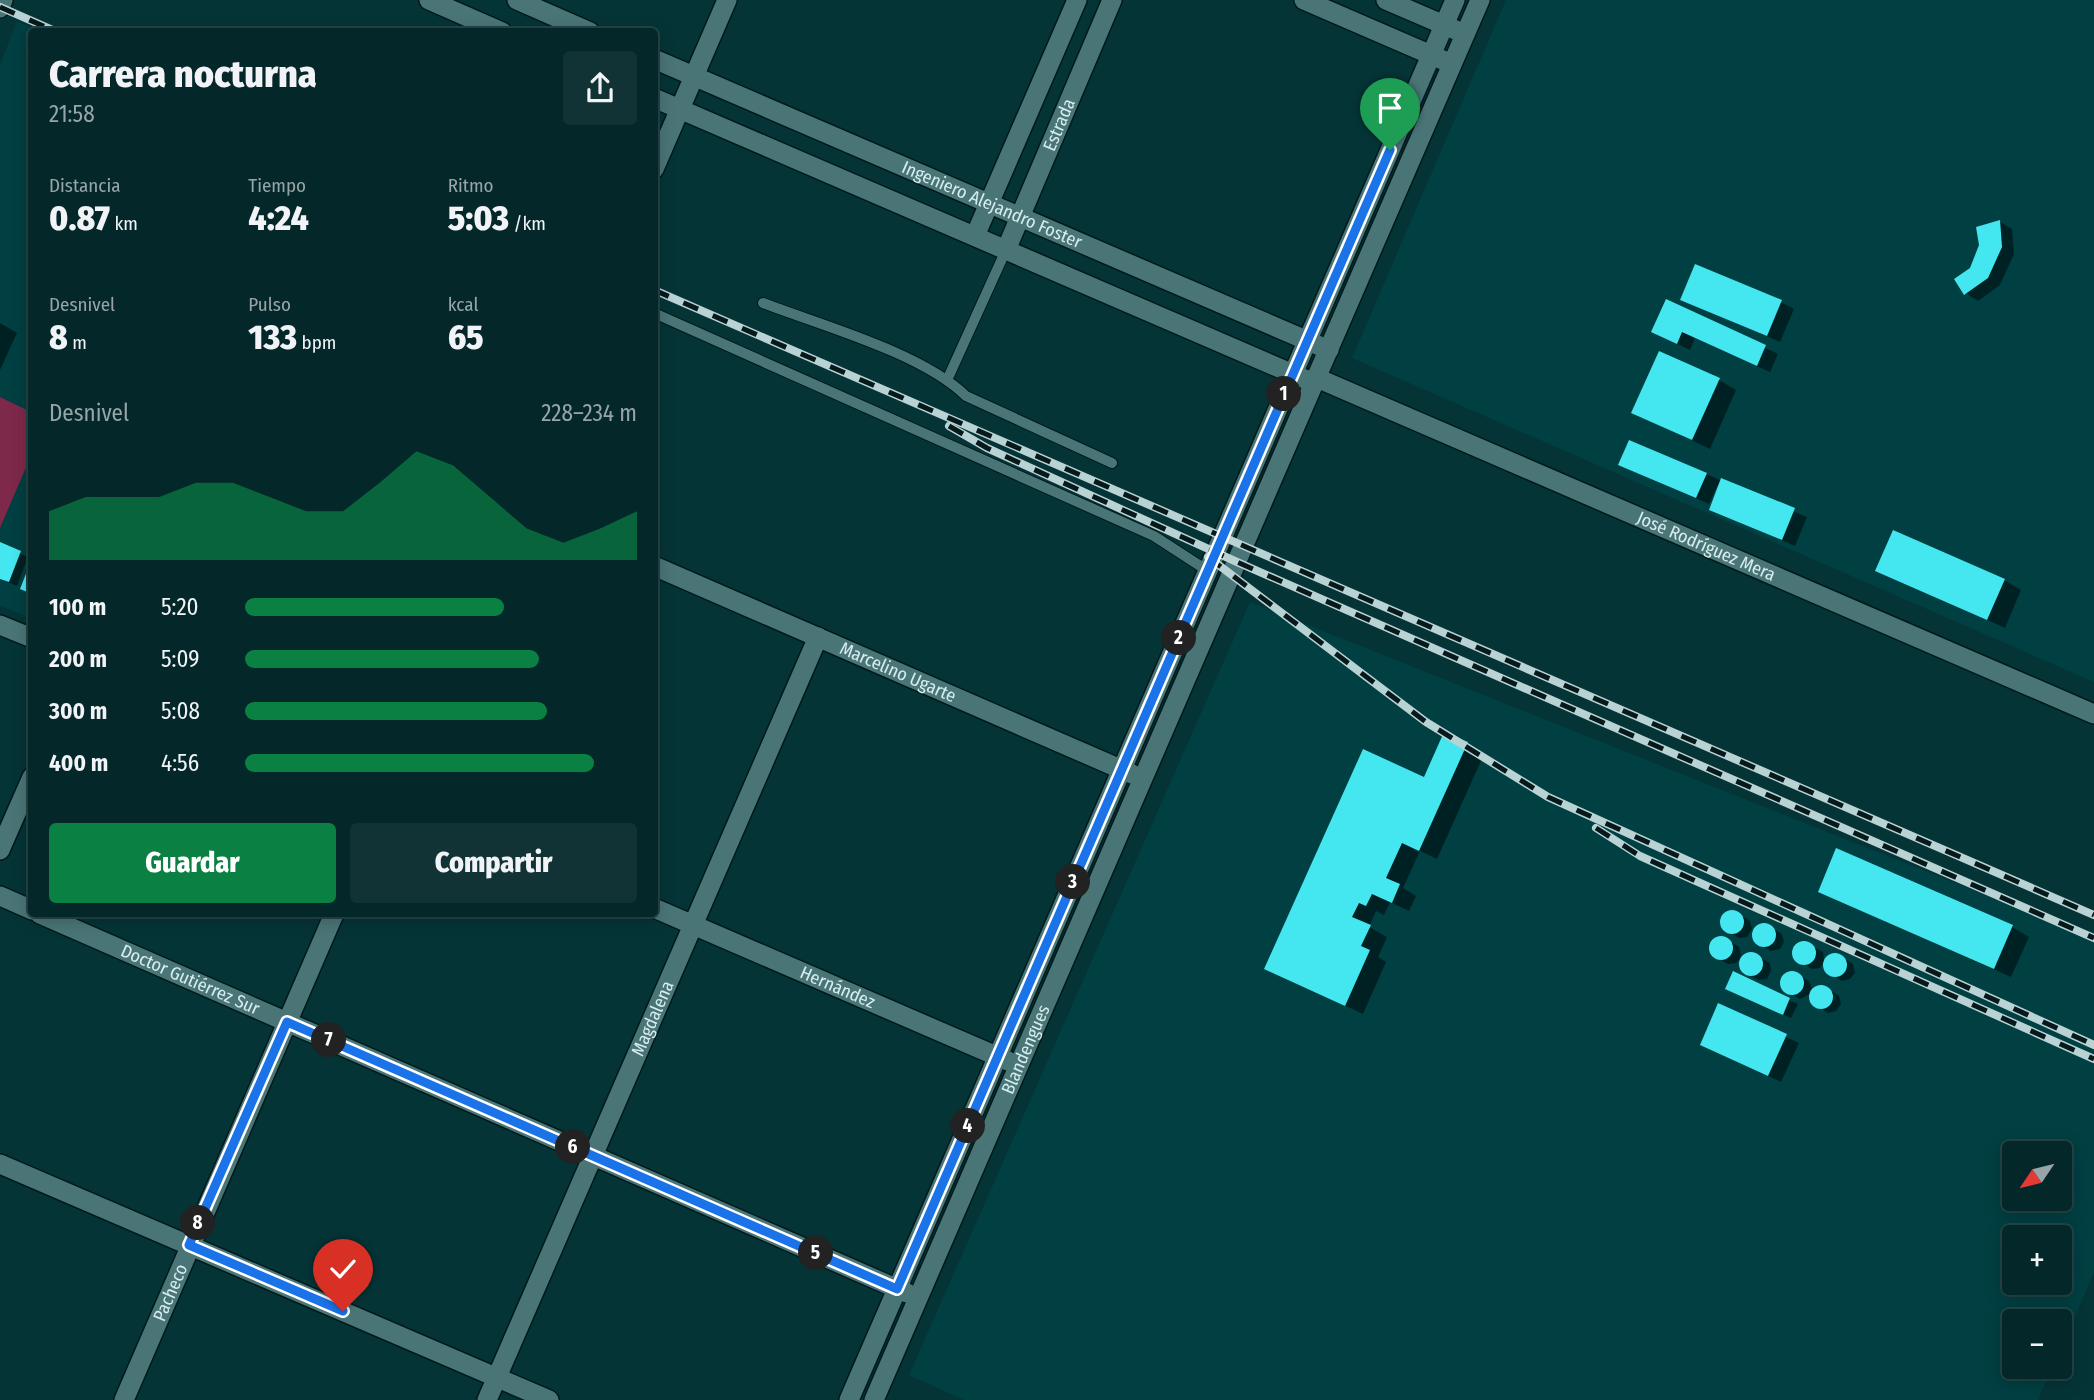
<!DOCTYPE html>
<html lang="es">
<meta charset="utf-8">
<style>
:root{--surface:#042729;--page:#123335;--text:#f1f3f6;--muted:#97a5a8;--line:#254446;--accent:#0b8043}
body{margin:0;font-family:"Fira Sans Condensed",sans-serif;background:var(--page);color:var(--text);height:100vh;display:flex;flex-direction:column;font-size:26px;white-space:nowrap}
*{box-sizing:border-box;margin:0}
p{font-size:23px;color:var(--muted)}
.icon{flex:none;width:38px;height:38px;fill:none;stroke:currentColor;stroke-width:2;stroke-linecap:round;stroke-linejoin:round}
.map{position:relative;flex:1;overflow:hidden}
.panel{position:absolute;left:28px;top:28px;width:630px;height:889px;display:flex;flex-direction:column;background:var(--surface);border-radius:7px;box-shadow:0 4px 18px #0003,0 0 0 2px var(--line)}
.panel>*{flex:none}
.needle{width:46px;rotate:235deg}
.buttons{position:absolute;left:2002px;top:1141px;display:grid;gap:14px}
.buttons a{display:grid;place-items:center;width:70px;height:70px;border-radius:7px;background:var(--surface);box-shadow:0 4px 18px #0003,0 0 0 2px var(--line);font-size:35px}
.pin{position:absolute;display:grid;place-items:center;width:60px;height:60px;color:#fff;margin:-72px -30px;border-radius:50% 50% 50% 0;rotate:-45deg;box-shadow:0 0 7px #0007}
.pin .icon{rotate:45deg}
.km{position:absolute;width:35px;height:35px;margin:-18px;border-radius:50%;background:#222;color:#fff;font-size:19px;line-height:35px;text-align:center}
.round{display:grid;place-items:center;flex:none;width:74px;height:74px;border-radius:7px;background:var(--page)}
.summary{display:flex;align-items:center;justify-content:space-between;height:119px;padding:0 21px}
h1{font-size:38px;font-weight:800;line-height:52px}
.metrics{display:grid;grid-template-columns:repeat(3,1fr);gap:10px;height:119px;padding:7px 21px}
.metrics div{display:grid;align-content:center}
.metrics b{font-size:35px;font-weight:800}
.metrics small{font-size:19px;font-weight:400}
.metrics p{font-size:19px}
.chart{height:196px;padding:14px 21px}
.chart p{display:flex;justify-content:space-between}
.chart svg{width:100%;height:126px;margin-top:7px;fill:var(--accent);opacity:.7}
.cta{display:flex;gap:14px;margin-top:auto;padding:14px 21px}
.cta a{flex:1;height:80px;border-radius:7px;background:var(--accent);color:#fff;font-size:28px;font-weight:800;line-height:80px;text-align:center}
.cta a+a{background:var(--page);color:var(--text)}
ul{padding:0 21px;list-style:none;font-size:23px}
li{display:grid;grid-template-columns:112px 84px 1fr;align-items:center;height:52px}
li i{height:18px;border-radius:9px;background:var(--accent)}
.map>svg:first-child{display:block}
.built{fill:#003f42;fill-rule:evenodd}
.green{fill:#7e294a}
.shadow{fill:#0007}
.building{fill:#44e6f0}
.lines{fill:none;stroke-linecap:round;stroke-linejoin:round}
.service-casing{stroke:#001a1c;stroke-width:12}
.minor-casing{stroke:#001a1c;stroke-width:22}
.tertiary-casing{stroke:#001a1c;stroke-width:22}
.service{stroke:#4a7577;stroke-width:10}
.minor{stroke:#4a7577;stroke-width:19}
.tertiary{stroke:#4a7577;stroke-width:19}
.rail-casing{stroke:#b9d3d5;stroke-width:8}
.rail{stroke:#07191a;stroke-width:5;stroke-dasharray:16;stroke-linecap:butt}
.route-casing{stroke:#fff;stroke-width:14}
.route{stroke:#1a73e8;stroke-width:9}
.labels{text-anchor:middle;stroke-width:7;stroke-linejoin:round;paint-order:stroke}
.street-label{font-size:18px;fill:#d7edef;stroke:#07191a}
</style>
<div class="map">
<svg width="2094" height="1400" viewBox="0 0 2094 1400">
<rect width="100%" height="100%" fill="#053437"/>
<g class="built">
<polygon points="1506,0 2094,0 2094,682 1352,358"/>
<polygon points="17,21 40,31 32,32 31,412 0,397 0,65"/>
<polygon points="31,456 31,619 0,605 0,528"/>
<path d="M 1250,602 L 2094,938 L 2094,1273 L 2060,1350 L 2060,1321 L 2014,1321 L 2014,1367 L 2052,1367 L 2038,1400 L 964,1400 L 909,1375 ZM 2014,1153 L 2060,1153 L 2060,1199 L 2014,1199 ZM 2014,1237 L 2060,1237 L 2060,1283 L 2014,1283 Z"/>
</g>
<polygon class="green" points="0,397 31,412 31,456 0,528"/>
<g class="shadow">
<polygon points="2000,222 2012,229 2014,254 2000,285 1978,301 1966,293 1972,269"/>
<polygon points="1683,299 1781,302 1794,309 1780,342"/>
<polygon points="1667,301 1778,354 1770,372 1695,338 1690,350 1653,332"/>
<polygon points="0,323 17,333 0,370"/>
<polygon points="1719,380 1736,390 1710,449 1633,412"/>
<polygon points="1621,465 1706,474 1807,517 1795,546 1711,509 1720,487 1717,486 1709,504"/>
<polygon points="0,544 28,557 17,586 0,579"/>
<polygon points="1878,570 2004,580 2021,590 2005,628"/>
<polygon points="1467,744 1484,754 1437,859 1420,851 1403,888 1416,896 1409,911 1390,902 1384,915 1376,911 1369,927 1387,937 1378,957 1386,962 1363,1014 1266,968 1425,779"/>
<polygon points="1820,891 2012,927 2029,937 2011,977"/>
<polygon points="1734,911 1750,921 1752,929 1747,937 1739,938 1723,928 1721,920 1725,913"/>
<polygon points="1766,924 1782,934 1784,942 1780,949 1771,951 1755,941 1753,933 1758,926"/>
<polygon points="1723,938 1739,947 1742,960 1745,955 1753,954 1770,963 1771,971 1767,979 1759,980 1743,971 1740,958 1736,963 1728,964 1712,955 1710,946 1714,939"/>
<polygon points="1806,943 1823,952 1825,962 1828,956 1836,954 1853,964 1855,973 1850,979 1842,981 1826,971 1824,962 1820,968 1812,969 1795,959 1794,951 1798,944"/>
<polygon points="1794,972 1810,982 1812,991 1823,986 1839,996 1841,1004 1836,1011 1828,1013 1812,1003 1810,994 1800,999 1783,989 1781,981 1786,974"/>
<polygon points="1734,974 1798,1004 1791,1018 1735,993"/>
<polygon points="1719,1006 1799,1043 1781,1082 1714,1051"/>
</g>
<g class="building">
<polygon points="2000,220 2002,247 1988,278 1964,295 1954,279 1970,268 1979,245 1976,227"/>
<polygon points="1695,264 1782,300 1767,336 1680,300"/>
<polygon points="1666,299 1766,345 1757,366 1682,332 1677,344 1651,332"/>
<polygon points="1659,351 1720,378 1692,440 1631,413"/>
<polygon points="1629,440 1707,473 1696,498 1618,465"/>
<polygon points="1721,478 1795,508 1782,540 1709,510"/>
<polygon points="1893,530 2005,579 1987,620 1875,571"/>
<polygon points="0,542 21,551 9,582 0,579"/>
<polygon points="31,561 32,561 32,594 20,589"/>
<polygon points="1444,732 1468,742 1419,851 1402,843 1386,878 1400,884 1392,903 1372,894 1366,906 1359,903 1352,917 1371,925 1361,946 1370,950 1345,1006 1264,969 1363,749 1424,777"/>
<polygon points="1836,848 2013,925 1994,969 1818,892"/>
<circle cx="1732" cy="922" r="12"/>
<circle cx="1764" cy="935" r="12"/>
<circle cx="1721" cy="948" r="12"/>
<circle cx="1804" cy="953" r="12"/>
<circle cx="1751" cy="964" r="12"/>
<circle cx="1835" cy="965" r="12"/>
<circle cx="1792" cy="983" r="12"/>
<polygon points="1733,971 1790,998 1783,1015 1725,989"/>
<circle cx="1821" cy="997" r="12"/>
<polygon points="1718,1003 1787,1034 1768,1076 1700,1045"/>
</g>
<g class="lines">
<g class="service-casing">
<g id="service">
<path d="M 763,303 C 823,326 922,353 966,396 L 1112,463"/>
<polyline points="654,313 1154,536 1208,571"/>
<polyline points="948,378 1006,250"/>
</g>
</g>
<g class="minor-casing">
<g id="minor">
<polyline points="1304,0 1452,64"/>
<polyline points="1386,0 1465,34"/>
<polyline points="0,8 3,0"/>
<polyline points="654,169 727,0"/>
<polyline points="975,236 1077,0"/>
<path id="s1" d="M 1006,250 L 1112,0"/>
<path id="s2" d="M 1317,378 L 2094,714"/>
<path id="s3" d="M 654,566 L 1132,774"/>
<polyline points="0,625 32,638"/>
<polyline points="0,850 32,777"/>
<polyline points="0,896 32,910"/>
<path id="s4" d="M 654,908 L 1008,1061"/>
<path id="s5" d="M 40,914 L 907,1293"/>
<polyline points="0,1164 549,1400"/>
<path id="s6" d="M 124,1400 L 334,914"/>
<path id="s7" d="M 487,1400 L 818,637"/>
<polyline points="849,1400 1293,374"/>
<path id="s8" d="M 874,1400 L 1314,383"/>
</g>
</g>
<g class="tertiary-casing">
<g id="tertiary">
<polyline points="429,0 502,32"/>
<polyline points="517,0 590,32"/>
<path id="s9" d="M 654,59 L 1329,350"/>
<polyline points="654,98 1314,383 1480,0"/>
<polyline points="1293,374 1455,0"/>
</g>
</g>
<use href="#service" class="service"/>
<use href="#minor" class="minor"/>
<use href="#tertiary" class="tertiary"/>
<g class="rail-casing">
<g id="rail">
<polyline points="0,7 57,32"/>
<polyline points="654,290 2094,915"/>
<polyline points="949,426 987,448 1237,562 2094,938"/>
<polyline points="1208,557 1426,722 1548,797 2094,1045"/>
<polyline points="1596,828 1640,856 2094,1059"/>
</g>
</g>
<use href="#rail" class="rail"/>
</g>
<g class="lines">
<g class="route-casing">
<polyline id="route" points="343,1311 189,1245 287,1022 897,1289 1390,150"/>
</g>
<use href="#route" class="route"/>
</g>
<g class="labels">
<g class="street-label">
<text dy="6" stroke="none"><textPath href="#s1" startOffset="136">Estrada</textPath></text>
<text dy="6" stroke="none"><textPath href="#s9" startOffset="368">Ingeniero Alejandro Foster</textPath></text>
<text dy="6" stroke="none"><textPath href="#s2" startOffset="424">José Rodríguez Mera</textPath></text>
<text dy="6" stroke="none"><textPath href="#s3" startOffset="266">Marcelino Ugarte</textPath></text>
<text dy="6" stroke="none"><textPath href="#s5" startOffset="164">Doctor Gutiérrez Sur</textPath></text>
<text dy="6" stroke="none"><textPath href="#s4" startOffset="200">Hernández</textPath></text>
<text dy="6" stroke="none"><textPath href="#s7" startOffset="416">Magdalena</textPath></text>
<text dy="6" stroke="none"><textPath href="#s8" startOffset="382">Blandengues</textPath></text>
<text dy="6" stroke="none"><textPath href="#s6" startOffset="117">Pacheco</textPath></text>
</g>
</g>
</svg>
<div class="buttons">
<a><svg class="needle" viewBox="-14 -14 28 28"><path d="M0-13l5 13h-10z" fill="#e53935"/><path d="M0 13l5-13h-10z" fill="#97a5a8"/></svg></a>
<a>+</a>
<a>−</a>
</div>
<div class="pin" style="left:1390px;top:150px;background:#1e9e55"><svg class="icon" aria-label="arrive" viewBox="0 0 24 24"><path d="M6 21V4h12l-3 4 3 4H6"/></svg></div>
<div class="pin" style="left:343px;top:1311px;background:#d93025"><svg class="icon" aria-label="check" viewBox="0 0 24 24"><path d="M5 12l5 5 9-10"/></svg></div>
<b class="km" style="left:1284px;top:394px">1</b>
<b class="km" style="left:1179px;top:638px">2</b>
<b class="km" style="left:1073px;top:882px">3</b>
<b class="km" style="left:968px;top:1126px">4</b>
<b class="km" style="left:816px;top:1253px">5</b>
<b class="km" style="left:573px;top:1147px">6</b>
<b class="km" style="left:329px;top:1040px">7</b>
<b class="km" style="left:198px;top:1223px">8</b>
<section class="panel">
<div class="summary"><div><h1>Carrera nocturna</h1><p>21:58</p></div><a class="round"><svg class="icon" aria-label="share" viewBox="0 0 24 24"><path d="M12 15V3M7 8l5-5 5 5M5 13v7h14v-7"/></svg></a></div>
<div class="metrics">
<div><p>Distancia</p><b>0.87<small> km</small></b></div>
<div><p>Tiempo</p><b>4:24</b></div>
<div><p>Ritmo</p><b>5:03<small> /km</small></b></div>
</div>
<div class="metrics">
<div><p>Desnivel</p><b>8<small> m</small></b></div>
<div><p>Pulso</p><b>133<small> bpm</small></b></div>
<div><p>kcal</p><b>65</b></div>
</div>
<div class="chart"><p><span>Desnivel</span>228–234 m</p>
<svg viewBox="0 0 160 44" preserveAspectRatio="none"><path d="M0 44V27L10 22L20 22L30 22L40 17L50 17L60 22L70 27L80 27L90 17L100 6L110 11L120 22L130 33L140 38L150 33L160 27V44z"/></svg>
</div>
<ul>
<li><b>100 m</b>5:20<i style="width:66%"></i></li>
<li><b>200 m</b>5:09<i style="width:75%"></i></li>
<li><b>300 m</b>5:08<i style="width:77%"></i></li>
<li><b>400 m</b>4:56<i style="width:89%"></i></li>
</ul>
<div class="cta"><a>Guardar</a><a>Compartir</a></div>
</section>
</div>
